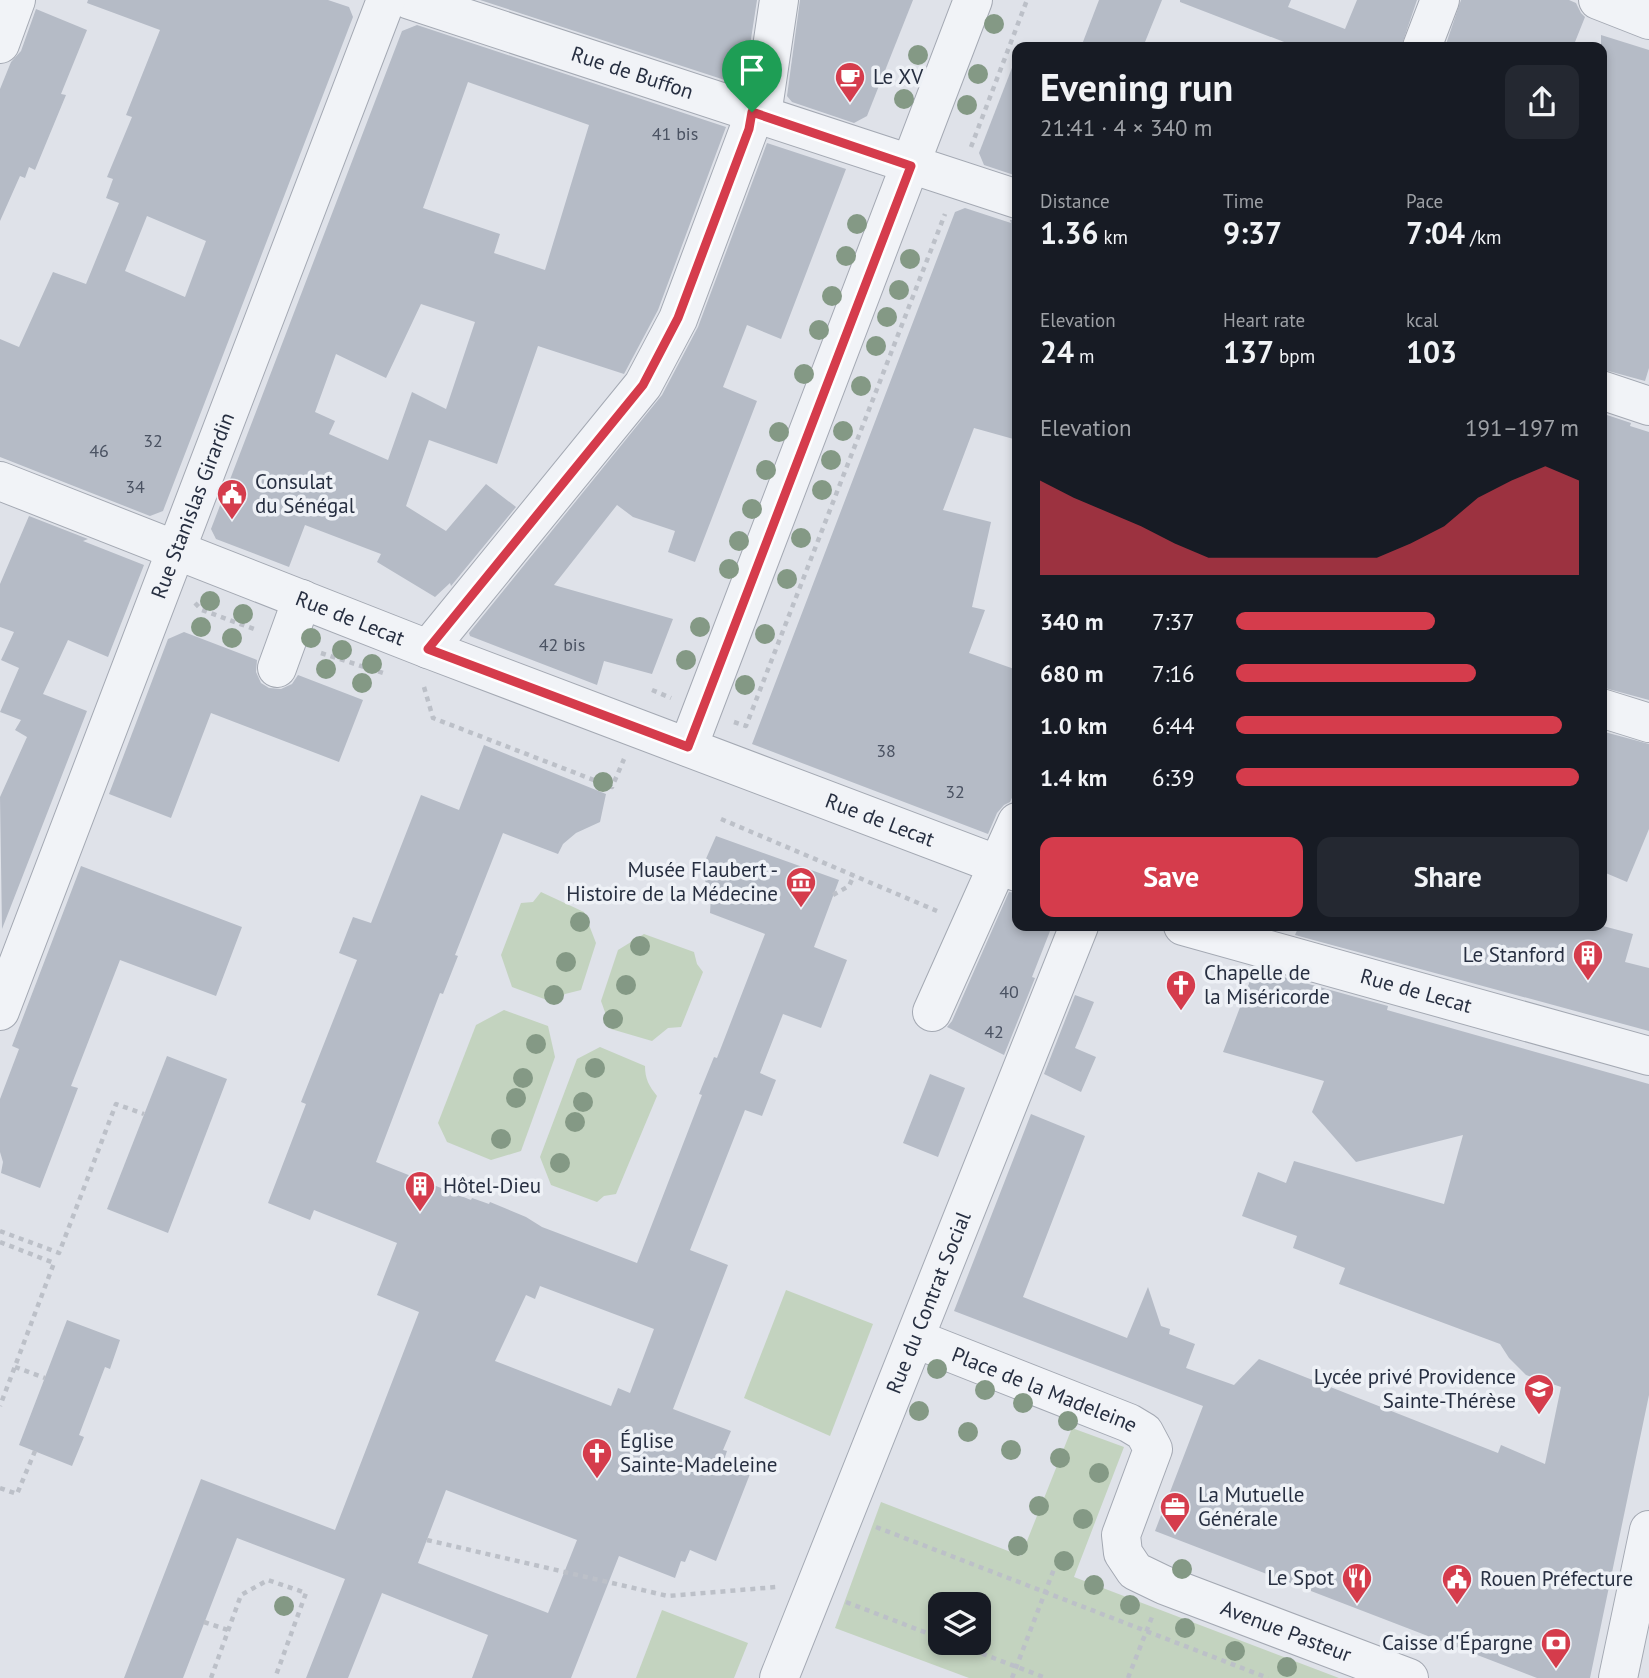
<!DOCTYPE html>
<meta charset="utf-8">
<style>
:root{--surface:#171b24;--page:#242831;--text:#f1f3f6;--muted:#9ea1a6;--accent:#d53c4c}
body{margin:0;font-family:"PT Sans",sans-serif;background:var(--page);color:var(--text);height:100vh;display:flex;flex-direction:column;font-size:26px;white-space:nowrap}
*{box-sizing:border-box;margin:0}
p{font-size:23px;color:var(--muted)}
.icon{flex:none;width:38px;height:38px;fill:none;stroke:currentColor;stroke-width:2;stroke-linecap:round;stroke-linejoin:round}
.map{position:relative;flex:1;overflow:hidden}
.side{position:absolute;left:1012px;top:42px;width:595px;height:889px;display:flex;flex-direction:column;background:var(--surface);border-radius:14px;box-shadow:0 4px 10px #0003}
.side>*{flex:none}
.controls{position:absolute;left:928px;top:1592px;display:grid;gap:14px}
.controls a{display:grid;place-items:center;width:63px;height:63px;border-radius:14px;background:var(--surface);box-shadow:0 4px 10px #0003;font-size:35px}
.pin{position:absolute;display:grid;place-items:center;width:60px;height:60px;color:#fff;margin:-72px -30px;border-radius:50% 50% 50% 0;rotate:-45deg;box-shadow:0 0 7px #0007}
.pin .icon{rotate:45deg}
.round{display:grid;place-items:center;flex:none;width:74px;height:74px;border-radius:14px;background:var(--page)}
.head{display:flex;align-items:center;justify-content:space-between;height:119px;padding:0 28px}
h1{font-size:38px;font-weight:700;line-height:52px}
.stats{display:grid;grid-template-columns:repeat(3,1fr);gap:10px;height:119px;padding:7px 28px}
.stats div{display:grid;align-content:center}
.stats b{font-size:30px;font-weight:700}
.stats small{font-size:19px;font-weight:400}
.stats p{font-size:19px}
.chart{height:196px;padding:14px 28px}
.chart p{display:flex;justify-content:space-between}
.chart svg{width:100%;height:126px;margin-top:7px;fill:var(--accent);opacity:.7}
.button{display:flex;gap:14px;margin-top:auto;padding:14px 28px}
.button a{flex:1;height:80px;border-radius:14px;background:var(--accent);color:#fff;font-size:28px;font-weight:700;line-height:80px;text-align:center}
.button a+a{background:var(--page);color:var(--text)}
ul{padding:0 28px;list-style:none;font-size:23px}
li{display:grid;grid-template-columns:112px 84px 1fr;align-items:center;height:52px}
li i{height:18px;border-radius:9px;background:var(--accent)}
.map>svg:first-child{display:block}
.green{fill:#c3d3bf;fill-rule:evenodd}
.building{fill:#b5bbc6;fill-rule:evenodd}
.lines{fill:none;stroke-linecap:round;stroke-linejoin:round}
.minor-casing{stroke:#a4a9b3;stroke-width:40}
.path{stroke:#bcc0c8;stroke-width:4.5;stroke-dasharray:5 5;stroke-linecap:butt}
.minor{stroke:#f1f3f7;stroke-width:38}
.tree{fill:#849985}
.route-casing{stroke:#fff;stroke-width:14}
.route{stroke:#d53c4c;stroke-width:9}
.labels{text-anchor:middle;stroke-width:7;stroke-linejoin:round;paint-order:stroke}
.number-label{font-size:18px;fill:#4a5262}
.street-label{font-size:21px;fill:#272f41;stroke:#eef1f6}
.poi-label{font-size:21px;fill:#272f41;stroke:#eef1f6;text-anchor:start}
</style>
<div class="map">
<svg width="1649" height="1678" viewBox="0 0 1649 1678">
<rect width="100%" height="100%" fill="#dfe2e9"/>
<g class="green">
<polygon points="541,892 584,912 596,943 581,990 565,994 555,1003 512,987 501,955 521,903 533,902"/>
<polygon points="644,934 694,952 697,964 703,972 681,1027 668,1028 652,1041 611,1029 601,1001 618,950"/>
<polygon points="504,1010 548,1026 555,1057 521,1151 491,1160 447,1142 438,1123 476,1025"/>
<path d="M 600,1047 L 645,1066 C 645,1079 649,1086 657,1096 L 616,1194 L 604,1196 L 597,1202 L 551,1185 L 540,1157 L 577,1059 Z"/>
<polygon points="786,1290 873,1324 830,1436 744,1398"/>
<path d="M 1072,1428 L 1124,1447 L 1074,1577 L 1339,1678 L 969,1678 L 835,1628 L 881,1502 L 1021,1556 ZM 940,1605 L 978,1605 L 978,1643 L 940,1643 Z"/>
<polygon points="662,1610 748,1643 734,1678 636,1678"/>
</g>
<g class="building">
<path d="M 88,0 L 328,0 L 349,7 L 353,17 L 163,511 L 150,516 L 0,457 L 0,339 L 19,347 L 53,272 L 86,284 L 119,203 L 106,198 L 113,179 L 107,177 L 132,117 L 126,115 L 160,30 L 87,3 ZM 147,216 L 206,241 L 185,297 L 125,271 Z"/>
<polygon points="480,0 757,0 745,78 737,84"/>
<polygon points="800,0 913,0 867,116 854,123 792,102 787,96"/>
<polygon points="1099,0 1162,0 1143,47 1081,47"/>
<polygon points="1180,0 1291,0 1288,7 1345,29 1357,0 1417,0 1401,47 1297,47 1180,2"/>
<polygon points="1461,0 1569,0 1576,3 1581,13 1585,17 1573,47 1445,47"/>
<polygon points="36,9 87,30 61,94 66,95 35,170 29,167 25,178 20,176 0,221 0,89 11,62 21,51"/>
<path d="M 417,25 L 726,127 L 658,310 L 624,374 L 538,346 L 497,464 L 429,440 L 406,506 L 446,531 L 486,484 L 516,507 L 451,586 L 450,583 L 435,597 L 377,562 L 381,554 L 305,525 L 289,567 L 216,539 L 211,529 L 402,31 ZM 468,82 L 589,125 L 545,270 L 494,253 L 500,234 L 423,208 ZM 421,304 L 475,322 L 446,409 L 412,392 L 388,460 L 329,434 L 335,421 L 315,412 L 336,354 L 386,378 Z"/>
<polygon points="1601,35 1649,50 1649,368 1645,381 1601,369"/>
<polygon points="1015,60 1017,60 1017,176 984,165 979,153"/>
<polygon points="767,143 846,169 781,339 747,325 723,387 757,401 695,562 668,552 675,531 633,517 617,505 554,585 673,619 652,674 604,661 597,685 470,636 469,633 662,395 698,327"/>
<polygon points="965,208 1011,223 1010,220 1017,220 1017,440 974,428 943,510 991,522 972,607 985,610 969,653 1017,670 1017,787 1010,802 1004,805 997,813 988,834 752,744 955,212"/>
<polygon points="1601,413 1631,423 1630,426 1649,432 1649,700 1601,687"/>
<polygon points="29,516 88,539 83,541 144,565 108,657 68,640 43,694 87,711 2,929 0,797 27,737 15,730 21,720 0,712 19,668 1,660 14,632 0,627 0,584"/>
<polygon points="184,632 257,660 256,672 261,683 269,688 281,689 292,684 298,675 363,700 339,762 211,713 171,818 109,794 168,639"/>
<polygon points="1601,731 1649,744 1649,829 1627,882 1601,871"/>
<path d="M 484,745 L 606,794 L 600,822 L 576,833 L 563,844 L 558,854 L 503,833 L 455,955 L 458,956 L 443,994 L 440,993 L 376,1162 L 471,1200 L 472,1198 L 489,1204 L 490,1202 L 526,1217 L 542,1227 L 637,1263 L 702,1095 L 699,1094 L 714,1057 L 717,1058 L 765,934 L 710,913 L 711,896 L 701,870 L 716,836 L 839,880 L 814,947 L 847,960 L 821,1028 L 783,1014 L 760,1073 L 776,1080 L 762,1116 L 745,1110 L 690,1250 L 728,1265 L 673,1409 L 731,1431 L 723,1450 L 727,1451 L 723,1463 L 750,1474 L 716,1561 L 690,1550 L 685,1562 L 681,1561 L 675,1578 L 619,1556 L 571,1678 L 472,1678 L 488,1635 L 382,1593 L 348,1678 L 306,1678 L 345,1579 L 237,1538 L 183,1678 L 124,1678 L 201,1479 L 335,1530 L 419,1312 L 377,1295 L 397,1243 L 314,1210 L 310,1220 L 268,1203 L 306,1104 L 301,1102 L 357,960 L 339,953 L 353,917 L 371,923 L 421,795 L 459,810 ZM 540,1286 L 654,1329 L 630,1393 L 618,1388 L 611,1406 L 495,1361 L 526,1295 L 535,1299 ZM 446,1490 L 577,1540 L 548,1613 L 418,1563 Z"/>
<polygon points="81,866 242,927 216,996 120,960 71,1086 78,1088 40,1188 1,1173 3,1162 0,1152 0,1099 19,1049 12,1046"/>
<polygon points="1009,892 1017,893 1017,926 1052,926 1032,977 1035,978 1004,1055 947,1027 952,1021"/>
<polygon points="1299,926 1603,926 1633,934 1625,962 1649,968 1649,1031 1295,935"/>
<polygon points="1253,973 1278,981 1280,976 1388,1006 1387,1010 1649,1084 1649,1395 1590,1678 1537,1678 1155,1531 1203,1406 954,1311 1031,1114 1085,1136 1023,1297 1127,1338 1148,1287 1161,1326 1170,1329 1169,1334 1195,1344 1186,1368 1234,1385 1259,1359 1498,1453 1501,1445 1545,1464 1561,1387 1526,1375 1509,1358 1500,1344 1339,1284 1345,1268 1293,1248 1297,1236 1242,1216 1258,1172 1286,1183 1294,1161 1444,1204 1463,1135 1356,1162 1312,1112 1324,1081 1223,1052"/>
<polygon points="1075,995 1094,1002 1075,1048 1096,1057 1081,1092 1044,1074"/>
<polygon points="167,1056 227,1079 168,1233 107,1209"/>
<polygon points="930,1074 965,1088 938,1157 903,1143"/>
<polygon points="67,1320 120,1340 110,1369 105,1367 79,1435 84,1437 72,1466 19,1445"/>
</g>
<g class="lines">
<g class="minor-casing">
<g id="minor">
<path id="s1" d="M 410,0 L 1017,199"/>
<polyline points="1598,0 1649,20"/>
<polyline points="0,44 16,0"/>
<polyline points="1422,47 1440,0"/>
<polyline points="762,115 779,0"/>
<polyline points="1601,390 1649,406"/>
<path id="s2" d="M 0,481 L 428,649 L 1017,872"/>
<polyline points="428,649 643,385 678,319 749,129 752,112"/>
<polyline points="277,668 302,599"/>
<polyline points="1601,708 1649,723"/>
<polyline points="688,747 973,0"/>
<path id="s3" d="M 1183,926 L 1649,1056"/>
<path id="s4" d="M 0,1011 L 386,0"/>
<polyline points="932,1012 1017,822"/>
<path id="s5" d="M 916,1339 L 1129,1423 L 1144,1432 L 1153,1449 L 1121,1535 L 1123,1553 L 1135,1571 L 1164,1585 L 1409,1678"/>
<path id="s6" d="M 779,1678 L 1079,926"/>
<polyline points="1618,1678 1649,1530"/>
</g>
</g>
<g class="path">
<polyline points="971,147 1027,0"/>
<polyline points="195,603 202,610 254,629"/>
<polyline points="321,653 383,673"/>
<polyline points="424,687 433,718 612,787 624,759"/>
<polyline points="652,690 671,698"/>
<polyline points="734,722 746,726 945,214"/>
<polyline points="721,819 937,911"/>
<polyline points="833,895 849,886 854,875"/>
<polyline points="0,1231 59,1253 116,1104 144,1114"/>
<polyline points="0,1242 54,1263 0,1406"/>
<polyline points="15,1367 45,1378"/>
<polyline points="0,1488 17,1494 35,1451"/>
<polyline points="876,1527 1268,1678"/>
<polyline points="427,1540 668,1596 776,1587"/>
<polyline points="846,1602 940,1638"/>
<polyline points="204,1622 228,1630"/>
<polyline points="954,1643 1046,1678"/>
<polyline points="211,1678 241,1595 268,1580 306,1593 275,1678"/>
<polyline points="1012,1678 1054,1569"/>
<polyline points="1128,1678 1152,1617"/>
</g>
<use href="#minor" class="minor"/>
</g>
<g class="tree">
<circle cx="994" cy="24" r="10"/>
<circle cx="918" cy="55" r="10"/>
<circle cx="978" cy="74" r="10"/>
<circle cx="904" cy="99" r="10"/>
<circle cx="967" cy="105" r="10"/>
<circle cx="857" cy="224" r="10"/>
<circle cx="846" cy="256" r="10"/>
<circle cx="910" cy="259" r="10"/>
<circle cx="899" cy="290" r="10"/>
<circle cx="832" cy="296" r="10"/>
<circle cx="887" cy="317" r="10"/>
<circle cx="819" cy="330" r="10"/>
<circle cx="876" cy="346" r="10"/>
<circle cx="804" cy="374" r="10"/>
<circle cx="861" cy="386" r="10"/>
<circle cx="843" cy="431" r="10"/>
<circle cx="779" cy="432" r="10"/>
<circle cx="831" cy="460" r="10"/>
<circle cx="766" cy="470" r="10"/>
<circle cx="822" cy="490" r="10"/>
<circle cx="752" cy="509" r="10"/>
<circle cx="801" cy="538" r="10"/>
<circle cx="739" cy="541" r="10"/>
<circle cx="729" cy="569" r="10"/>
<circle cx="787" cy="579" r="10"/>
<circle cx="210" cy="601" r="10"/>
<circle cx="243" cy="614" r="10"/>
<circle cx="201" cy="627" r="10"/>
<circle cx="700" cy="627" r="10"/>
<circle cx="765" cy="634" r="10"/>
<circle cx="232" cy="638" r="10"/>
<circle cx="311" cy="638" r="10"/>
<circle cx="342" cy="650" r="10"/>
<circle cx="686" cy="660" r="10"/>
<circle cx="372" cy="664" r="10"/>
<circle cx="326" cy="669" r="10"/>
<circle cx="362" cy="683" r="10"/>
<circle cx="745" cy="685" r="10"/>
<circle cx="603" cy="782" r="10"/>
<circle cx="580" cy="922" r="10"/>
<circle cx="640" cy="946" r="10"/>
<circle cx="566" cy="962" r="10"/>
<circle cx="626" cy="985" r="10"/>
<circle cx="554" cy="995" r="10"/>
<circle cx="613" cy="1019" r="10"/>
<circle cx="536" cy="1044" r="10"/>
<circle cx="595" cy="1068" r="10"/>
<circle cx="523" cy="1078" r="10"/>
<circle cx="516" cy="1098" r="10"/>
<circle cx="583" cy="1102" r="10"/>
<circle cx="575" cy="1122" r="10"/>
<circle cx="501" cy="1139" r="10"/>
<circle cx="560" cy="1163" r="10"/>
<circle cx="937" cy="1369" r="10"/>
<circle cx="985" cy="1390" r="10"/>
<circle cx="1023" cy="1403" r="10"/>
<circle cx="919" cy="1411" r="10"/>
<circle cx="1068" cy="1421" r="10"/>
<circle cx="968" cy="1432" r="10"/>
<circle cx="1011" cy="1450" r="10"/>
<circle cx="1060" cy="1458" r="10"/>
<circle cx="1099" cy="1473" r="10"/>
<circle cx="1039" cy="1506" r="10"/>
<circle cx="1083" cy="1519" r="10"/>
<circle cx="1018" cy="1546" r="10"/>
<circle cx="1064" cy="1561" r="10"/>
<circle cx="1182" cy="1569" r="10"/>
<circle cx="1094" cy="1585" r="10"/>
<circle cx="1130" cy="1605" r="10"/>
<circle cx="284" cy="1606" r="10"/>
<circle cx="1185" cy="1628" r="10"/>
<circle cx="1235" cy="1651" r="10"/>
<circle cx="1287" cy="1667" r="10"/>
</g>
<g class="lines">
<g class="route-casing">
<polygon id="route" points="752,112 911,166 688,747 428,649 643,385 678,318 749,129"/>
</g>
<use href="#route" class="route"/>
</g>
<defs>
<g id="cafe-pin" transform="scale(1.575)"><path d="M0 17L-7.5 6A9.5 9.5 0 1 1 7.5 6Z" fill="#d53c4c" stroke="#eef1f6"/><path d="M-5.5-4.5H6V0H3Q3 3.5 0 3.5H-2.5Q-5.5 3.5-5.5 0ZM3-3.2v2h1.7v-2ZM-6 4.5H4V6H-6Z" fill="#fff"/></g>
<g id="civic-pin" transform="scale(1.575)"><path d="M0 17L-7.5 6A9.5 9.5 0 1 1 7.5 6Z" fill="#d53c4c" stroke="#eef1f6"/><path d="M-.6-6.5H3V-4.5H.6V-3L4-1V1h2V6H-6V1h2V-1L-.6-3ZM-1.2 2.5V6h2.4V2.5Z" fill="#fff"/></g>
<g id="museum-pin" transform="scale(1.575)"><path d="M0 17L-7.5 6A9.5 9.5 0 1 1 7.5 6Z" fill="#d53c4c" stroke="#eef1f6"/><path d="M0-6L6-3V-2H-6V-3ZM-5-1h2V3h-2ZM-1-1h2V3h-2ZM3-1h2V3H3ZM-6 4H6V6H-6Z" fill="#fff"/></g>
<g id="building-pin" transform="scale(1.575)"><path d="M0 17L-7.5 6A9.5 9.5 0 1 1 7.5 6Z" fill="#d53c4c" stroke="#eef1f6"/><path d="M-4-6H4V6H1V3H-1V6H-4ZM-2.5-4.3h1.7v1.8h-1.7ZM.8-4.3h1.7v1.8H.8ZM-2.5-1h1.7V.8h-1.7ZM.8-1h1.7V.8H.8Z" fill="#fff"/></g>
<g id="church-pin" transform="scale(1.575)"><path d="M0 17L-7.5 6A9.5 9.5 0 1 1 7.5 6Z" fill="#d53c4c" stroke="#eef1f6"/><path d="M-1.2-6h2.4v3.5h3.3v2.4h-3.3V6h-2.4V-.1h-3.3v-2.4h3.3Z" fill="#fff"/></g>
<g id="school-pin" transform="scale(1.575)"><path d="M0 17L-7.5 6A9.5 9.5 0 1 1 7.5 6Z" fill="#d53c4c" stroke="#eef1f6"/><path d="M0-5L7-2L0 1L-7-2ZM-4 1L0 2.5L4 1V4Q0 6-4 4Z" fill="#fff"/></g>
<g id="office-pin" transform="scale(1.575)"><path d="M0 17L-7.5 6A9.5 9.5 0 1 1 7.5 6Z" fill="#d53c4c" stroke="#eef1f6"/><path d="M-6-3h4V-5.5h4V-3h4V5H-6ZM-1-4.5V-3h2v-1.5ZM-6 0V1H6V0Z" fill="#fff"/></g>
<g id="restaurant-pin" transform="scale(1.575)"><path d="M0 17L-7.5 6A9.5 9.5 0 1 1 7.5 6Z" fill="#d53c4c" stroke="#eef1f6"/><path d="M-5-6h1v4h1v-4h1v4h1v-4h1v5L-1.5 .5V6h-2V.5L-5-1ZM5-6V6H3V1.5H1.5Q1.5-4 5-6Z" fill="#fff"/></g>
<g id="bank-pin" transform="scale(1.575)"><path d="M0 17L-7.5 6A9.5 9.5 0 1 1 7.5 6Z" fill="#d53c4c" stroke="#eef1f6"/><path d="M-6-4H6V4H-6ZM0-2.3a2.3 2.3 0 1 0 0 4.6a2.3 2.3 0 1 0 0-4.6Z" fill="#fff"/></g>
</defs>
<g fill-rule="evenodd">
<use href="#cafe-pin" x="850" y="77"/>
<use href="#civic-pin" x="232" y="494"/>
<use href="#museum-pin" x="801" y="882"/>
<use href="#building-pin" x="1588" y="955"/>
<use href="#church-pin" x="1181" y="985"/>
<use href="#building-pin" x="420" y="1186"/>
<use href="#school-pin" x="1539" y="1389"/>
<use href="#church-pin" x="597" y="1453"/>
<use href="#office-pin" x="1175" y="1507"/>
<use href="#restaurant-pin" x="1357" y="1578"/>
<use href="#civic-pin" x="1457" y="1579"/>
<use href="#bank-pin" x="1556" y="1643"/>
</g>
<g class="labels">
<g class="number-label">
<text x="675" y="140">41 bis</text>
<text x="153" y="447">32</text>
<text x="99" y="457">46</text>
<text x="135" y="493">34</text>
<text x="562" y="651">42 bis</text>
<text x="886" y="757">38</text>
<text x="955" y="798">32</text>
<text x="1009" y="998">40</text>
<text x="994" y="1038">42</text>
</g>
<g class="street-label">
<text dy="7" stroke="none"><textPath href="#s1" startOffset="234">Rue de Buffon</textPath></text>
<text dy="7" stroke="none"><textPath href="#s4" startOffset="541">Rue Stanislas Girardin</textPath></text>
<text dy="7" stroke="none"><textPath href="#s2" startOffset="376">Rue de Lecat</textPath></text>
<text dy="7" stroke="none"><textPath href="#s2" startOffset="943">Rue de Lecat</textPath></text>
<text dy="7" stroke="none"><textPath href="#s3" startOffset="242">Rue de Lecat</textPath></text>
<text dy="7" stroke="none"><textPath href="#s6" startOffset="404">Rue du Contrat Social</textPath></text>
<text dy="7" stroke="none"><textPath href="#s5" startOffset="138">Place de la Madeleine</textPath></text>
<text dy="7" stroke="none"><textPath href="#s5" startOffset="560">Avenue Pasteur</textPath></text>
</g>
<g class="poi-label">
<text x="873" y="84">Le XV</text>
<text x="255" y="489">Consulat<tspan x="255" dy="24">du Sénégal</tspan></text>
<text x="778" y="877" text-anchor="end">Musée Flaubert -<tspan x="778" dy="24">Histoire de la Médecine</tspan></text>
<text x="1565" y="962" text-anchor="end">Le Stanford</text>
<text x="1204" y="980">Chapelle de<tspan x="1204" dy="24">la Miséricorde</tspan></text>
<text x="443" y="1193">Hôtel-Dieu</text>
<text x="1516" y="1384" text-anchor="end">Lycée privé Providence<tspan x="1516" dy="24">Sainte-Thérèse</tspan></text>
<text x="620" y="1448">Église<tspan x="620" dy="24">Sainte-Madeleine</tspan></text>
<text x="1198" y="1502">La Mutuelle<tspan x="1198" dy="24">Générale</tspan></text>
<text x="1334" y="1585" text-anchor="end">Le Spot</text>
<text x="1480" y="1586">Rouen Préfecture</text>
<text x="1533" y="1650" text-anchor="end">Caisse d'Épargne</text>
</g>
</g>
</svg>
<div class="controls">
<a><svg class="icon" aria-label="layers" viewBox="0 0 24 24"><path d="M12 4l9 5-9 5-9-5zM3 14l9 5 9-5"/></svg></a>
</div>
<div class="pin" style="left:752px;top:112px;background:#1e9e55"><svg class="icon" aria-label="arrive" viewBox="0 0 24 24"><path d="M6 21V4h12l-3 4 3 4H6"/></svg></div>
<section class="side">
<div class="head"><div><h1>Evening run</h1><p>21:41 · 4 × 340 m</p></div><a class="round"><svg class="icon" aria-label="share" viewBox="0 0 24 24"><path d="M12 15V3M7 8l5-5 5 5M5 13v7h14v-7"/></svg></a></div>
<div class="stats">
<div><p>Distance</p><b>1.36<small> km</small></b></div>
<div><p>Time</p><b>9:37</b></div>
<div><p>Pace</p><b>7:04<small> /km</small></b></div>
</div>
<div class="stats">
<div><p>Elevation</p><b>24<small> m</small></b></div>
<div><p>Heart rate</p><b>137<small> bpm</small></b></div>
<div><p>kcal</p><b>103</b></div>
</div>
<div class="chart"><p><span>Elevation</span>191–197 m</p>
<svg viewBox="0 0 160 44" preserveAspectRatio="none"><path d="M0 44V11L10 17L20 22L30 27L40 33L50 38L60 38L70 38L80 38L90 38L100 38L110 33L120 27L130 17L140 11L150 6L160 11V44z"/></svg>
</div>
<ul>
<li><b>340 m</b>7:37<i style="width:58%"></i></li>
<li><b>680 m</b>7:16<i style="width:70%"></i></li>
<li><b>1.0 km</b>6:44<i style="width:95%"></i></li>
<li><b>1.4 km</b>6:39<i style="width:100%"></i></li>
</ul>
<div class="button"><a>Save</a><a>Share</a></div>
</section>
</div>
